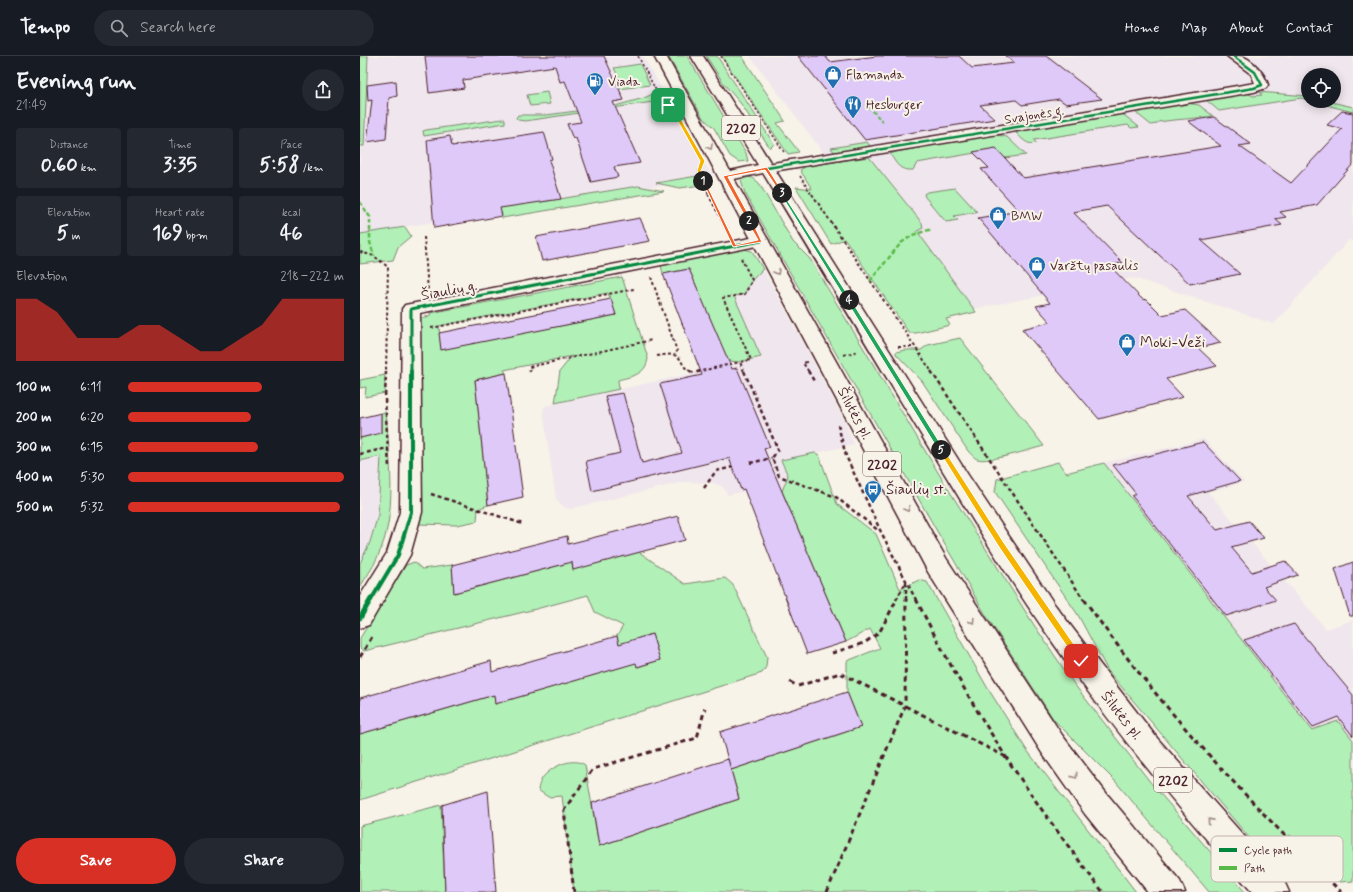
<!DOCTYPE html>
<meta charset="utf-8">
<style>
:root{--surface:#171b24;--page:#242831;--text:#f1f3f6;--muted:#9ea1a6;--line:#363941;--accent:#d93025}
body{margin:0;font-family:Mynerve,sans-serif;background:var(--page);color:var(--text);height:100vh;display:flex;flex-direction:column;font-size:15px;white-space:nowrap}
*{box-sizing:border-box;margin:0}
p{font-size:13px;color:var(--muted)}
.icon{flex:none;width:22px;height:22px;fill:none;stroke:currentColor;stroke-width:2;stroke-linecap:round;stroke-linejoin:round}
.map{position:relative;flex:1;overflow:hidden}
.details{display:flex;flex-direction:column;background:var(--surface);width:360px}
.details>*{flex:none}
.tools{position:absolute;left:941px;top:12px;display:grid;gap:8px}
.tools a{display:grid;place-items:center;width:40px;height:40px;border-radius:50%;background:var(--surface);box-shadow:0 2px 10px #0003;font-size:20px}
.pin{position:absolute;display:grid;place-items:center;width:34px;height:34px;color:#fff;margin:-17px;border-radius:8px;box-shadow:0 2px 6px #0006}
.km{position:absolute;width:20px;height:20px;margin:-10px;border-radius:50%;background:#222;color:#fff;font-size:11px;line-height:20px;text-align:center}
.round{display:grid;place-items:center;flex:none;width:42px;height:42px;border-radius:21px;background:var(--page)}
.summary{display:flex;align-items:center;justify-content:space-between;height:68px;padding:0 16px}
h1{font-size:22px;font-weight:800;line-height:30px}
.metrics{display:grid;grid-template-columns:repeat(3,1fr);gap:6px;height:68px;padding:4px 16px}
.metrics div{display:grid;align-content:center;border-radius:4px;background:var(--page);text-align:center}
.metrics b{font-size:20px;font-weight:800}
.metrics small{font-size:11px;font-weight:400}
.metrics p{font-size:11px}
.chart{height:112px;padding:8px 16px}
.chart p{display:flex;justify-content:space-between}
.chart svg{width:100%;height:72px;margin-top:4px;fill:var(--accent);opacity:.7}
.cta{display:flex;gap:8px;margin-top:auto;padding:8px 16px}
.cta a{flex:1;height:46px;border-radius:24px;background:var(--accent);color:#fff;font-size:16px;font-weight:800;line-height:46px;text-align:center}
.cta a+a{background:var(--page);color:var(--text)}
ul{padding:0 16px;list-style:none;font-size:13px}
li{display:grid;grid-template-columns:64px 48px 1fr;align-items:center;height:30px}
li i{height:10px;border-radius:5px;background:var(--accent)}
header{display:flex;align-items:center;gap:24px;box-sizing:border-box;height:56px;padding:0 20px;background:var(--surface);border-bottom:1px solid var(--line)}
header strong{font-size:19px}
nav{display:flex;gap:22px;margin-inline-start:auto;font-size:14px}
.search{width:280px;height:36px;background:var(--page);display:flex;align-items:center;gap:10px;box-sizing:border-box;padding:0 14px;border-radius:22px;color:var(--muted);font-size:15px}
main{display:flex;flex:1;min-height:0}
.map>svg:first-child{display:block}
.built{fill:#f0e6ed;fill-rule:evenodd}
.green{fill:#b1f0b7;stroke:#7e8871;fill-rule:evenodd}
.building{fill:#dec9f9;stroke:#4a1f2b}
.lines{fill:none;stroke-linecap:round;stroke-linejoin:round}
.minor-casing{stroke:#4a1f2b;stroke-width:3}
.major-casing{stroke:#4a1f2b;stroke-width:3}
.path-far3{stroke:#4a1f2b;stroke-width:1.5;stroke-dasharray:2.5 2;stroke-linecap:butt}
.path-far2{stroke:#4a1f2b;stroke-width:2;stroke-dasharray:3 2.5;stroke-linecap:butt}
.path-far1{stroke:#4a1f2b;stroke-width:2.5;stroke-dasharray:4 3;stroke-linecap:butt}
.path{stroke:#4a1f2b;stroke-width:3;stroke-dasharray:5 4;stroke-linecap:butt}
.minor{fill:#f7f3e8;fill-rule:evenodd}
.major{fill:#f7f3e8;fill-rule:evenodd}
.quiet-far1{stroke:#58b947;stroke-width:2;stroke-dasharray:3.5 2;stroke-linecap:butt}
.quiet{stroke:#58b947;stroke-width:2.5;stroke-dasharray:4.5 2.5;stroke-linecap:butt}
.cycleway-far3-casing{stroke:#f7f3e8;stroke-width:4}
.cycleway-far2-casing{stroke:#f7f3e8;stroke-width:5}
.cycleway-far1-casing{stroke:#f7f3e8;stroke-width:6}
.cycleway-casing{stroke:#f7f3e8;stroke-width:8}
.cycleway-far3{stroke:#00873e;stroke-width:2.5}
.cycleway-far2{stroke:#00873e;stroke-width:3}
.cycleway-far1{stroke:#00873e;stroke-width:4}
.cycleway{stroke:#00873e;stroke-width:5}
.oneway{stroke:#a0898a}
.split-1{fill:#f5b400;stroke:#fff}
.split-2{fill:#f0652b;stroke:#fff}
.split-3{fill:#f0652b;stroke:#fff}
.split-4{fill:#22a559;stroke:#fff}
.split-5{fill:#22a559;stroke:#fff}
.split-6{fill:#f5b400;stroke:#fff}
.labels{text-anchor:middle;stroke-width:4;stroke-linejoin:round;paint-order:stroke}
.far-poi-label{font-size:13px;fill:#4a1f2b;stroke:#f7f3e8;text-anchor:start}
.far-street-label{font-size:13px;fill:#4a1f2b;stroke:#f7f3e8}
.shield{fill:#f7f3e8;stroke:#7e5f64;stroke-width:1}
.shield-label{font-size:14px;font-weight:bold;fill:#4a1f2b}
.street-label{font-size:15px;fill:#4a1f2b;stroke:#f7f3e8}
.poi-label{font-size:15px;fill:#4a1f2b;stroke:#f7f3e8;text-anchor:start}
.key{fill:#f7f3e8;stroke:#c3b3af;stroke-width:1}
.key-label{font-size:11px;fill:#4a1f2b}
</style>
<header>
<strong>Tempo</strong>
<div class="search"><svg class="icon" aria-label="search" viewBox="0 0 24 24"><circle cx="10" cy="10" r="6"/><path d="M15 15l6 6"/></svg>Search here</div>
<nav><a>Home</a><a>Map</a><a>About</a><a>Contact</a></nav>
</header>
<main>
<section class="details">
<div class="summary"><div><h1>Evening run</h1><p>21:49</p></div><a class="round"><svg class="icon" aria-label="share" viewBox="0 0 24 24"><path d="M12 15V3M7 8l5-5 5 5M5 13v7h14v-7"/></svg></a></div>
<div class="metrics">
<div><p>Distance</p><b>0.60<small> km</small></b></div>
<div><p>Time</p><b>3:35</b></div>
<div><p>Pace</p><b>5:58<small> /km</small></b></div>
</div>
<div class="metrics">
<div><p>Elevation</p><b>5<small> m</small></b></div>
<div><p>Heart rate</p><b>169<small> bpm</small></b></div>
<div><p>kcal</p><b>46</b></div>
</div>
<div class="chart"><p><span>Elevation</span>218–222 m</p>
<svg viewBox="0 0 160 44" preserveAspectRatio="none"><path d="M0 44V6L10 6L20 14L30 30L40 30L50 30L60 22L70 22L80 30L90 38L100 38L110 30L120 22L130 6L140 6L150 6L160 6V44z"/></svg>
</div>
<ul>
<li><b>100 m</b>6:11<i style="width:62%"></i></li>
<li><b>200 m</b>6:20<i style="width:57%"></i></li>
<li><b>300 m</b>6:15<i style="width:60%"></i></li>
<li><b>400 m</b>5:30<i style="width:100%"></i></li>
<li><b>500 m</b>5:32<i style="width:98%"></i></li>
</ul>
<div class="cta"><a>Save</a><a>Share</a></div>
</section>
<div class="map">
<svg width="993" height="836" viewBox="0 0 993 836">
<rect width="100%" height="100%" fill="#f7f3e8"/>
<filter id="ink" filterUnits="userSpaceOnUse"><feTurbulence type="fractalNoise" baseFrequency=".025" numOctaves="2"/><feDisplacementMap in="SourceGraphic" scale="8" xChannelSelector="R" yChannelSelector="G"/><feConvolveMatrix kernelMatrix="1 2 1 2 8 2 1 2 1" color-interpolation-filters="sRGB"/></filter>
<g filter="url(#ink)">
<g class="built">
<polygon points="8,0 283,0 343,105 354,121 0,178 0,90 4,89"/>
<path d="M 390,0 L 993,0 L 993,185 L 989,184 L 914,268 L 774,222 L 586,258 ZM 948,19 L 974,19 L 974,45 L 948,45 Z"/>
<polygon points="403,213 444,288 485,366 494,389 421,404 428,420 422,435 385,435 368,439 363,431 353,427 323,426 210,453 204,451 196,443 183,355 185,350 401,302 374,240 385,236 392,224"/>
<polygon points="844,383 884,426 848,436 966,573 993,564 993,684 978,665 952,675 744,407"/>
<polygon points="21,400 18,459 10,486 0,507 0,405"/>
</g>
<g class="green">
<polygon points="0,0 8,0 4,90 0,90"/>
<polygon points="308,0 327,0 386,97 388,105 379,106 370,100 354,72 343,62"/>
<polygon points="346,0 357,0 414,88 410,92 381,48 364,28"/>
<polygon points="361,0 382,0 425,65 417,67 439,96 428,98"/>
<polygon points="280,8 290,29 259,33 258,31 262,28 254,12"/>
<polygon points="187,36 190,48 170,50 167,39"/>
<polygon points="898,36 948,40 948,44 941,42 859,55 846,44 848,43 887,37 893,40 902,39"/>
<polygon points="295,37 300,45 165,65 158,64 156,62 158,59 186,59 255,50 284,42"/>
<polygon points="951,45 967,45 993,51 993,56"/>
<path d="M 821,46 L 839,49 L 853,60 C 834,63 817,63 798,66 L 796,68 L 791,69 L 775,56 Z"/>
<path d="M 756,58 L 764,59 L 779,71 L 771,72 L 768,69 L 674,84 L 676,87 C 668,90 662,83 656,77 L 660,74 Z"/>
<polygon points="142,63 145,63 145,67 64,80 63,75 66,74"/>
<path d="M 633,78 L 647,81 L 666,99 L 645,102 L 615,97 L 557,107 L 553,114 C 539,115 537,108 530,98 L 536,96 Z"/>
<polygon points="507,86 511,91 475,97 471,92"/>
<polygon points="509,101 562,167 563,172 557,175 616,256 586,263 590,269 556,277 549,277 485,183 471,188 436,131 452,133 440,114 446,110"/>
<polygon points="337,120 341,129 320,132 296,127"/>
<polygon points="388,121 393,122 399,127 433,186 450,203 585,428 674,569 714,628 791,727 885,836 849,836 755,725 694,664 627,561 574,470 385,137 381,125 383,123"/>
<polygon points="278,130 304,135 142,162 141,156 124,159 134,153 198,133 199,137 180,140 181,146"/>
<polygon points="595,132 617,156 594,160 598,164 586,166 565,141 564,138 567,136"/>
<polygon points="45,171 51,180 38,191 33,204 0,208 0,178"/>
<polygon points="384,193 392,195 403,213 392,224 385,236 385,238 374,240 401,301 380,306 368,305 329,213 303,218 301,209"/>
<path d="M 262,221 L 288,302 C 286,319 272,320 258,324 L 259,333 L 195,347 L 200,315 L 212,300 L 144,314 L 146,317 L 115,324 L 128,449 L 118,453 L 117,465 L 97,469 L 57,468 L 60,262 L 70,260 L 70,257 ZM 248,237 L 256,259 L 81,293 L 79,270 Z"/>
<path d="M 600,282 L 684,390 C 671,393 629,407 617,403 C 613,401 611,398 608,395 L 562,325 L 536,298 L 536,296 L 544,294 L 561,294 L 568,289 Z"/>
<polygon points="25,319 25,337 5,341 6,331 0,332 0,324"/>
<path d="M 26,356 C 29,403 39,458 17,502 C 13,512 6,521 0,531 L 0,507 L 10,486 L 18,459 L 21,400 L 0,405 L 0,382 L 21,377 L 21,357 Z"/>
<path d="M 455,397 L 459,399 L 477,448 L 516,478 L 540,533 L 559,524 L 567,526 L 627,631 L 666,693 L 776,836 L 214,836 L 202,740 L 188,741 L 178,734 C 179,728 181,722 187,717 C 196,709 214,701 225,709 L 239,790 L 379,743 L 371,714 L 501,671 L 487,636 L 487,605 L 520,592 L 510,573 L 486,586 L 422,435 L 428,420 L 421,404 Z"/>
<polygon points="698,406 706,417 744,407 952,674 978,665 993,684 993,825 980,826 954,803 930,779 923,784 928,797 929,804 921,813 914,811 748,615 718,559 635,436 637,423"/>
<path d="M 279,496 L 325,528 L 365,522 L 373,529 L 407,601 L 406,611 L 402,617 L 0,744 L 0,678 L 134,639 L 135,648 L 264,610 L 257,580 L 263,570 L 235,556 L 228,539 L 176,553 L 4,595 L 0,592 L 0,582 L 46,509 L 54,506 L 62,513 L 92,509 L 94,537 L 212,506 L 213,513 ZM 292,578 L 300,604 L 278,611 L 270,585 Z"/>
<polygon points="81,749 85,836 0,836 0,770"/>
</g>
<g class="building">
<polygon points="65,0 244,0 264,44 253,46 280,107 254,111 258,121 231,126 216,82 213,83 207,68 221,66 205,25 200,26 195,10 103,24 104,32 69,37"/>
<polygon points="438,0 465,0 470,6 517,0 599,0 612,12 654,7 646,0 686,0 742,43 706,48 699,43 662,49 656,44 620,49 635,63 505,84"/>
<polygon points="36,25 37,40 29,42 26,83 7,86 12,44 8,45 7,29"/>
<polygon points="982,55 993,57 993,108 957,149 920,156 926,161 915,163 922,169 841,184 880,218 830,228 747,150 713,156 763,207 749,209 782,243 787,244 802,259 825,254 861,287 838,292 857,310 806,323 823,341 739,363 662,273 690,266 676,250 690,247 618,162 659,155 621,113 629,112 613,96 636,92 663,122 861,90 828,65 854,61 891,88 879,90 931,127 982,73 967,69"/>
<polygon points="184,76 192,103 189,104 201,143 140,152 142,160 74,172 67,84 90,80 92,90"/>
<polygon points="280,162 290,185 182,205 176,181"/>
<polygon points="329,213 372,313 377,312 410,391 404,393 486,586 447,598 384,433 381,434 369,402 232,435 226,405 260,397 245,340 263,337 282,407 322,397 300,328 342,319 303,218"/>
<polygon points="251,243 256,259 81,294 79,277"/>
<polygon points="146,317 163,441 128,449 115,324"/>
<polygon points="21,357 21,377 0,382 0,362"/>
<polygon points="843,386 880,425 828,440 857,474 889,465 904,482 871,491 892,516 925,505 938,519 904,531 916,544 866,560 772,440 776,438 753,409"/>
<polygon points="318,460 325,484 213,514 212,506 94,537 92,509 207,480 208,488"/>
<polygon points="993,506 993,560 990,560 975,513"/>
<polygon points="934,568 993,639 993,680 978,661 953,671 884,584"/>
<polygon points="292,578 300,604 277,611 276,607 135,648 134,639 0,678 0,642 131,605 132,616 257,580 259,588"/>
<polygon points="487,636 501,671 371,714 360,676"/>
<polygon points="368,703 379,743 239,790 232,747"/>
<polygon points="128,735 136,836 85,836 82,749"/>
</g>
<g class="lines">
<g class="minor-casing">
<g id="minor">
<path d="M 867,0 C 871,0 876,0 880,0 C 892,2 905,18 908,29 L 906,32 L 894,36 L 407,116 L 402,115 L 400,112 L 402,109 L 407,108 L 895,27 L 891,18 Z"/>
<polygon points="401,180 407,182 409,185 407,188 60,257 62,456 50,499 9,569 0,572 0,540 27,497 40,456 42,253 45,249"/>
</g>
</g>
<g class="major-casing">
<path id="major" d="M 294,0 L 306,0 L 370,115 L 398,109 L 331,0 L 343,0 L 608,419 L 695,549 L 758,632 L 797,682 L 924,825 L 929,836 L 892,836 C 827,762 765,688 708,608 C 650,527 599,442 548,357 C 500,277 452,197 403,117 L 374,123 L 586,502 L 702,679 L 747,738 L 820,825 L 825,836 L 788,836 L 725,758 L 682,697 L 568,516 Z"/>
</g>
<g class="path-far3">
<polyline points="278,0 303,48 309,50"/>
<polyline points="361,0 424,96"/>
<polyline points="341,110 339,115 349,139"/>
<polyline points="440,120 452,139"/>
</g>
<g class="path-far2">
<polyline points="348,138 368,176"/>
<polyline points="452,138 572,316"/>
<polyline points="64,181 68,235"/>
<polyline points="0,196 14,200 28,211 26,316"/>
<polyline points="381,202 392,224 385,238 363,242 391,304 380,306 384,316"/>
<polyline points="291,221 317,295 316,298"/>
<polyline points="71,272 274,233"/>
<polyline points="538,291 553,291"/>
<polyline points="483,299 499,295"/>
<path d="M 297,300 C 329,294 315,309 332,316"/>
<polyline points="447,306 443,307 449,316"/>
<polyline points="170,316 169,311 292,284"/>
<polyline points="337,316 380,306"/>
</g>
<g class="path-far1">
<polyline points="26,315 25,343 29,411"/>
<polyline points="330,315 334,317 341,315"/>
<polyline points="384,315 418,394 412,402 419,420 476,441 519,475"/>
<polyline points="448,315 454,325"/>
<polyline points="571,315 724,544"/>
<polyline points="478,369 486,400 521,476 556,544"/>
<polyline points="0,398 28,392"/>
<polyline points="390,407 412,402"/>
<polyline points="344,432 356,415 373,411"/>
<polyline points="71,438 163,468"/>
<polyline points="536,544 546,526"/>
<polyline points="546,544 546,526"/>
</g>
<g class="path">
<path d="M 556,543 C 583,597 613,650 646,701 C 676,747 709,792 743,836"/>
<path d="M 724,543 C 798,650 889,745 981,836"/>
<polyline points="472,597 504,587 519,577 537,543"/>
<polyline points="0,601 13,579"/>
<polyline points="430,626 438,630 480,617 646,701"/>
<polyline points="927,816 946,803"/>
<polyline points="214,836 204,754 233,713 337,682 345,652"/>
<polyline points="467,836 545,650 546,543"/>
</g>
<use href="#minor" class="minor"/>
<use href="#major" class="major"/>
<polyline class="quiet-far1" points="509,51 523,66"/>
<g class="quiet">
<polyline points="0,146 10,161 10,186 14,200"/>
<polyline points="510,225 541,187 553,179 572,173"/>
</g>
<g class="cycleway-far3-casing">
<polyline id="cycleway-far3" points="407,112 894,32 902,29 895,16 873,0"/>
</g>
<g class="cycleway-far2-casing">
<polyline id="cycleway-far2" points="51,316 51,253 401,185"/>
</g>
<g class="cycleway-far1-casing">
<polyline id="cycleway-far1" points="11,544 38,499 51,456 51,315"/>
</g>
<g class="cycleway-casing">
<polyline id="cycleway" points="0,562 11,543"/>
</g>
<use href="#cycleway-far3" class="cycleway-far3"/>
<use href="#cycleway-far2" class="cycleway-far2"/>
<use href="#cycleway-far1" class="cycleway-far1"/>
<use href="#cycleway" class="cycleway"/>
</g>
<defs><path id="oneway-chevron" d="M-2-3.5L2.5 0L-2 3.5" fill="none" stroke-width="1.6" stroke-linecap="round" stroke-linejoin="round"/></defs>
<g class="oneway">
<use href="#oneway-chevron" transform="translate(350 91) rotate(61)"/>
<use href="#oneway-chevron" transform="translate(417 216) rotate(61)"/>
<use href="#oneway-chevron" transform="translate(547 453) rotate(61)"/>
<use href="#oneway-chevron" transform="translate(612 565) rotate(58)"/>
<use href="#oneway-chevron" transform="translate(715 720) rotate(54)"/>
<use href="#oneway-chevron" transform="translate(850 765) rotate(-132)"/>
</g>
</g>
<polygon class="split-1" points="308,48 314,51 345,105 341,115 345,126 341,125 337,115 340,105 310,51 306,49"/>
<polygon class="split-2" points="342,124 345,125 376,189 398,184 387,165 389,163 392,165 402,186 373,191"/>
<polygon class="split-3" points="407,111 424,138 421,138 405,114 368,121 392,165 388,166 363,120"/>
<polygon class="split-4" points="422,136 491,244 491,245 486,244 420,137"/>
<polygon class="split-5" points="489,242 491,244 583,392 583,395 579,395 486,244"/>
<polygon class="split-6" points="579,392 583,392 644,487 724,603 724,608 719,608 639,491 579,395"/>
<defs>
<g id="shop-pin" transform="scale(0.9)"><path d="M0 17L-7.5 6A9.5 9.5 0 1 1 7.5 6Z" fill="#1f6fb2" stroke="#f7f3e8"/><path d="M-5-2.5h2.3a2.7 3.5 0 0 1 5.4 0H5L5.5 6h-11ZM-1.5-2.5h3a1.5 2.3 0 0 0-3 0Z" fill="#fff"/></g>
<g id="fuel-pin" transform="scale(0.9)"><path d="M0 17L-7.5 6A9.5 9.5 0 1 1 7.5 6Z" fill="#1f6fb2" stroke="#f7f3e8"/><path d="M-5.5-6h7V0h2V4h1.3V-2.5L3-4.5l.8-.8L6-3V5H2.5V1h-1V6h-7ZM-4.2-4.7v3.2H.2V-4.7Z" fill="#fff"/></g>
<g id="restaurant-pin" transform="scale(0.9)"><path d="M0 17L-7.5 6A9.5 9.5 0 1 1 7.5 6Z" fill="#1f6fb2" stroke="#f7f3e8"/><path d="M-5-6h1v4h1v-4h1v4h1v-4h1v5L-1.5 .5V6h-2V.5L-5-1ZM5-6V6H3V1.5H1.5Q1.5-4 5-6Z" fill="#fff"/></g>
<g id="bus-pin" transform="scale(0.9)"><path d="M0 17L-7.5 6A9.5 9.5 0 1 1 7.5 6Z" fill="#1f6fb2" stroke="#f7f3e8"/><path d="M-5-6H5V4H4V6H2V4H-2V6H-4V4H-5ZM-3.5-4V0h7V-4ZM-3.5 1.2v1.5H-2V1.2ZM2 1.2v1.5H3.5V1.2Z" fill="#fff"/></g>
</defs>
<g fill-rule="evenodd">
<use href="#shop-pin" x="473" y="18"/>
<use href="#fuel-pin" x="235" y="25"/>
<use href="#restaurant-pin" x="493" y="48"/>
<use href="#shop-pin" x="638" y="159"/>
<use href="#shop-pin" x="677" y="209"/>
<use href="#shop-pin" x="767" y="286"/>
<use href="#bus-pin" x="513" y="433"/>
</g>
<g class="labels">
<g class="far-poi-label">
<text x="486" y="23">Flamanda</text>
<text x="248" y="30">Viada</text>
<text x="506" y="53">Hesburger</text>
<text x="651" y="164">BMW</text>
<text x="690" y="214">Varžtų pasaulis</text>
</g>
<g class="far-street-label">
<text transform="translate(674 58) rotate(-9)" y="5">Svajonės g.</text>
</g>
<g class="shield">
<rect x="362" y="60" width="38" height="24" rx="3"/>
<rect x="503" y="396" width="38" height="24" rx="3"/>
<rect x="794" y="712" width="38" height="24" rx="3"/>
</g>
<g class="shield-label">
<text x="381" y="77">2202</text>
<text x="522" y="413">2202</text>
<text x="813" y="729">2202</text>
</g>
<g class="street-label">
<text transform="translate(89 234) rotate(-11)" y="5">Šiaulių g.</text>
<text transform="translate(495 357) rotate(62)" y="5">Šilutės pl.</text>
<text transform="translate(762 659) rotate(52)" y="5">Šilutės pl.</text>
</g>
<g class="poi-label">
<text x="780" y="291">Moki-Veži</text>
<text x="526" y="438">Šiaulių st.</text>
</g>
</g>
<rect x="851" y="780" width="132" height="46" rx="6" class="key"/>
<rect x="859" y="792" width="18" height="4" fill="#00873e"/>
<rect x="859" y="810" width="18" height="4" fill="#58b947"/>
<g class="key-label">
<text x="884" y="798">Cycle path</text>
<text x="884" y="816">Path</text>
</g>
</svg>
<div class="tools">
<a><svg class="icon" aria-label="locate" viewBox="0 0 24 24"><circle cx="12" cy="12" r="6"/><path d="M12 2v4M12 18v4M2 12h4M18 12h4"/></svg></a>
</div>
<div class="pin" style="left:308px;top:49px;background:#1e9e55"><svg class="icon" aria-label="arrive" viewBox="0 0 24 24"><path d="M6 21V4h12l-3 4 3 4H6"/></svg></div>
<div class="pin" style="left:721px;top:605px;background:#d93025"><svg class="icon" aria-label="check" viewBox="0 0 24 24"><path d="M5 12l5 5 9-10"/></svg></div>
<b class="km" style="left:343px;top:125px">1</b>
<b class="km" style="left:389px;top:165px">2</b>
<b class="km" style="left:422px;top:137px">3</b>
<b class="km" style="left:489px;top:244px">4</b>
<b class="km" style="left:581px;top:394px">5</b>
</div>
</main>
